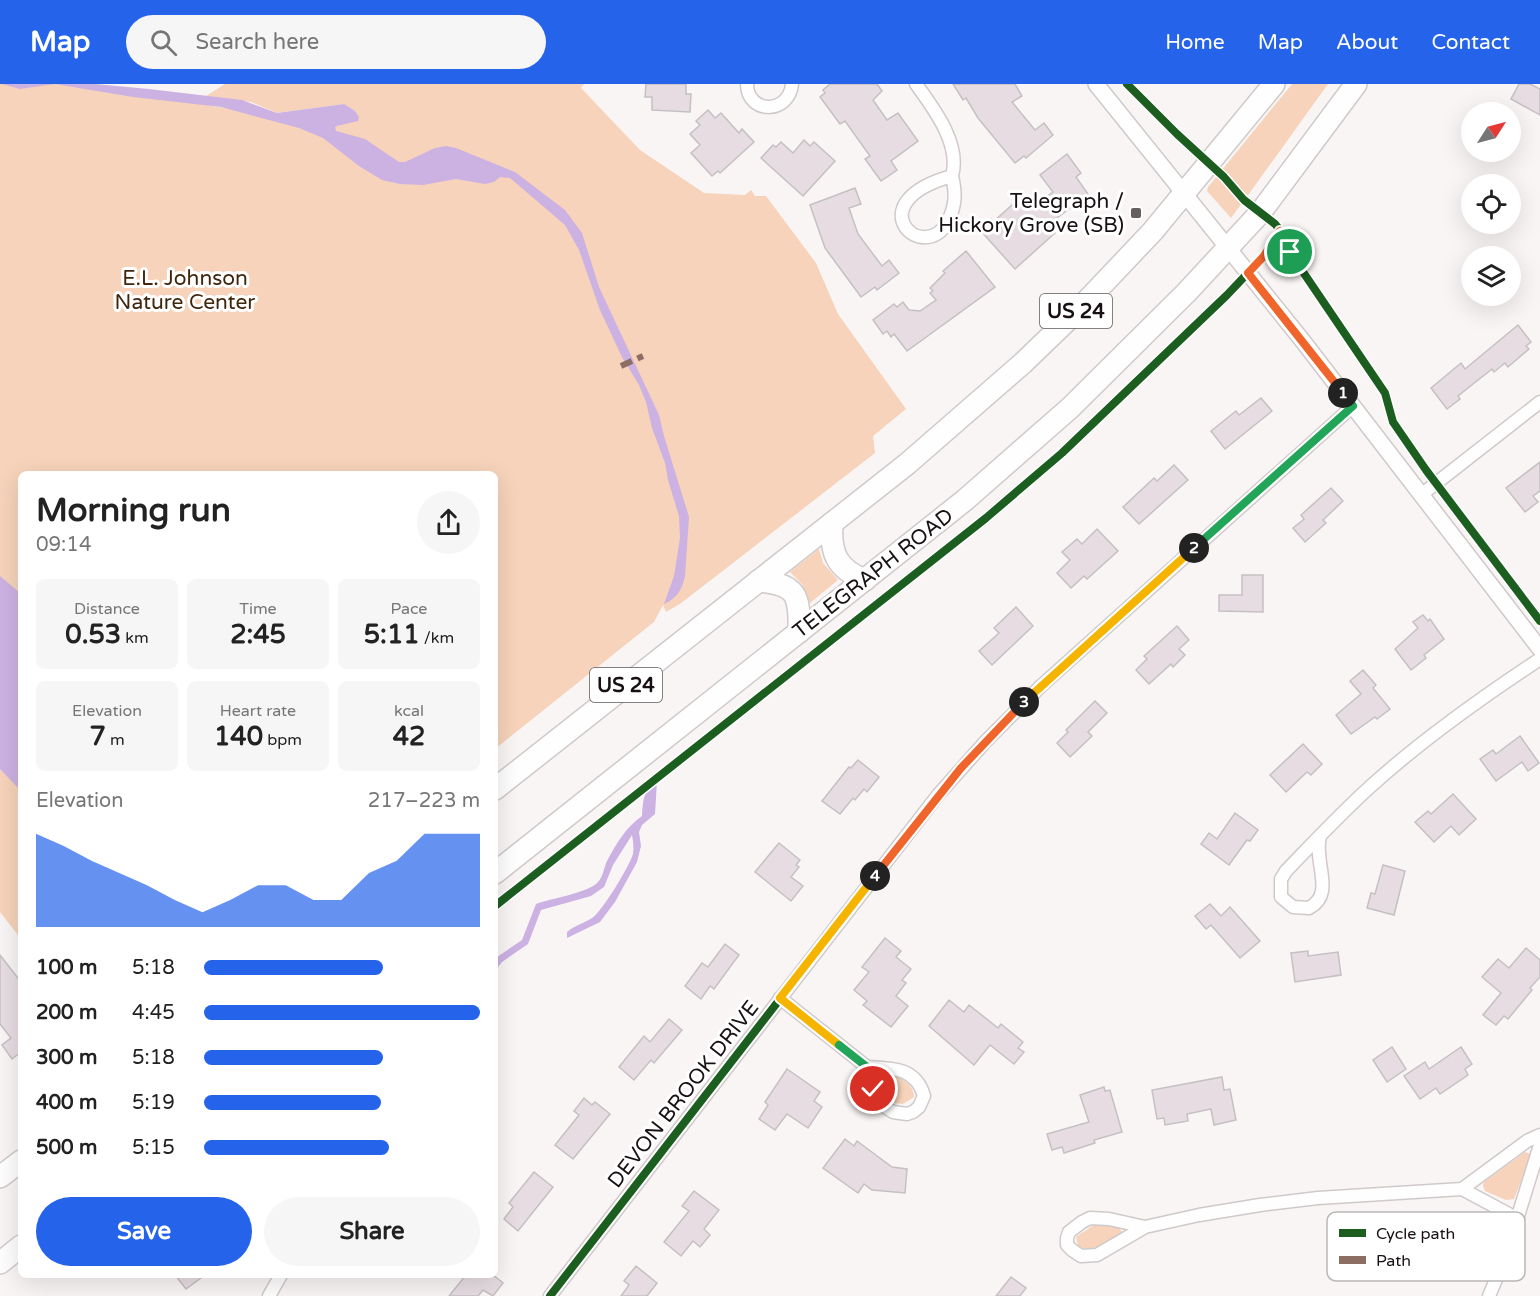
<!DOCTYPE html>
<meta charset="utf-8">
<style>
:root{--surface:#fff;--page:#f6f6f6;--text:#222;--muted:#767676;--accent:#2563eb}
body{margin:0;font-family:"Varela Round",sans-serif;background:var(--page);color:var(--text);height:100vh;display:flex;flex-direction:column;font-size:22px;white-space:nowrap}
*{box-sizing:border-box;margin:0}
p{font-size:20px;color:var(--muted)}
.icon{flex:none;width:33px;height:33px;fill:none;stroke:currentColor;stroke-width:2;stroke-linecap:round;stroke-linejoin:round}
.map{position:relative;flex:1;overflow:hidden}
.panel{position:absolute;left:18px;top:387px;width:480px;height:807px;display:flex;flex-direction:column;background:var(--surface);border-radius:9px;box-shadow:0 6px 24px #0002}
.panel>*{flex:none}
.needle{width:39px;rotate:54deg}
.buttons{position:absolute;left:1461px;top:18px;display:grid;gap:12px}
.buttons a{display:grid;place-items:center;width:60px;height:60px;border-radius:50%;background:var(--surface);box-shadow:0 6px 24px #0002;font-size:30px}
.pin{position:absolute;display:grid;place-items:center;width:51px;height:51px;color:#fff;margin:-26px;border:3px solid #fff;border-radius:50%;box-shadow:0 2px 6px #0007}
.km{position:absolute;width:30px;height:30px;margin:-15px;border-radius:50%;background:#222;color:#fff;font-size:16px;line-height:30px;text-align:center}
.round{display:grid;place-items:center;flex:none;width:63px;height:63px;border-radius:32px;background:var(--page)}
.overview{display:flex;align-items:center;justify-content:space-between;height:102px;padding:0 18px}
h1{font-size:33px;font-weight:700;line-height:45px}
.figures{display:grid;grid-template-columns:repeat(3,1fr);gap:9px;height:102px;padding:6px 18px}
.figures div{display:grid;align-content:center;border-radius:9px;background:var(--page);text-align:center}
.figures b{font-size:26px;font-weight:700}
.figures small{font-size:16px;font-weight:400}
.figures p{font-size:16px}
.chart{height:168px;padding:12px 18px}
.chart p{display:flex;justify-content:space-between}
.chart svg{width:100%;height:108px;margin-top:6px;fill:var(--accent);opacity:.7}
.cta{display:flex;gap:12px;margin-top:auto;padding:12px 18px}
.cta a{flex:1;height:69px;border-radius:36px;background:var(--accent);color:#fff;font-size:24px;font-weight:700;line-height:69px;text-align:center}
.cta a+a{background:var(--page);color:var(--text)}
ul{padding:0 18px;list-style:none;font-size:20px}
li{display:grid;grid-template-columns:96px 72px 1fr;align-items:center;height:45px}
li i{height:15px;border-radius:8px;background:var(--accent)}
header{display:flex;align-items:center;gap:36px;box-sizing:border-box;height:84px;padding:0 30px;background:var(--accent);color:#fff}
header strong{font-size:28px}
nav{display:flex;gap:33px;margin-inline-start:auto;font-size:21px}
.search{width:420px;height:54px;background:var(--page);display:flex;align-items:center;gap:15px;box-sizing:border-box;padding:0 21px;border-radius:33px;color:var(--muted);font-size:22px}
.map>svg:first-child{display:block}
.green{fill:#f6d3ba}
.water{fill:#ccb1e3}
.building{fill:#e6dce2;stroke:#c5c0c2;stroke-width:1.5}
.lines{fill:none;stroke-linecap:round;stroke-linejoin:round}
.minor-casing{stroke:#d0c9ca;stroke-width:15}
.tertiary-casing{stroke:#d0c9ca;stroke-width:18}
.trunk-casing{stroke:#d0c9ca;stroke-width:24}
.minor{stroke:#fefefe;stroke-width:12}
.tertiary{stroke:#fefefe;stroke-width:15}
.trunk{stroke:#fefefe;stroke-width:21}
.quiet{stroke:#8d6e63;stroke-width:6;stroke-dasharray:12 6;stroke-linecap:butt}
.cycleway-casing{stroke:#fff;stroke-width:11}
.cycleway{stroke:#1b5e20;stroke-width:8}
.split-1-casing{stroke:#fff;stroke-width:12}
.split-2-casing{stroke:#fff;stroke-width:12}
.split-3-casing{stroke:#fff;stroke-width:12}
.split-4-casing{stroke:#fff;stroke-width:12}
.split-5-casing{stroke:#fff;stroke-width:12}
.split-6-casing{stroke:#fff;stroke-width:12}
.split-1{stroke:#f0652b;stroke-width:8}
.split-2{stroke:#22a559;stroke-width:8}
.split-3{stroke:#f5b400;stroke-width:8}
.split-4{stroke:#f0652b;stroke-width:8}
.split-5{stroke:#f5b400;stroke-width:8}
.split-6{stroke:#22a559;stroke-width:8}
.poi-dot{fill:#676061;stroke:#fff;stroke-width:2}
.labels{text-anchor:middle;stroke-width:6;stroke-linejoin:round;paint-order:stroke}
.shield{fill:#fff;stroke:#5d5859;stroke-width:1.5}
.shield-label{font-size:20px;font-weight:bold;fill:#181012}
.poi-label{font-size:21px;fill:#181012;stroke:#fff;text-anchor:end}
.park-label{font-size:21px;fill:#41260e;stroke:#fff}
.street-label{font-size:21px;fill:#181012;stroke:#fff}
.key{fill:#fff;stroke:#bab7b8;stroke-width:1.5}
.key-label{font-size:16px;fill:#181012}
</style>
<header>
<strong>Map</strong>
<div class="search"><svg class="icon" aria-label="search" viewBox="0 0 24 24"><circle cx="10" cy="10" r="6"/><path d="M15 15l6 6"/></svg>Search here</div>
<nav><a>Home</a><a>Map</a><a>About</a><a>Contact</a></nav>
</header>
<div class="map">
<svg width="1540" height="1212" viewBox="0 0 1540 1212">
<rect width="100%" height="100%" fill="#faf5f5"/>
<g class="green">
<polygon points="0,0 94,0 145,6 206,21 337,42 347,39 344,20 277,29 251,18 206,12 225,0 584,0 581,4 640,66 704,109 745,111 751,106 755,112 766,112 816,179 838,230 906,325 873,352 875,369 680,520 666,528 663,521 654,538 495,665 495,390 21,390 21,855 0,828"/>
<polygon points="1292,0 1328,0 1246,114 1222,86"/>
<polygon points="1218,91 1242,119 1231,134 1207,107 1208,103"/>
<polygon points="819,465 823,479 838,496 810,519 802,500 790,488"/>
<path d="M 881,990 C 896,991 913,997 914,1013 L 903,1020 L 891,1019 C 883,1011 874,1000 881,990 Z"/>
<polygon points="1525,1068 1530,1070 1529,1076 1514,1115 1506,1116 1485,1107 1483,1101 1484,1098"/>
<path d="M 1095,1140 L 1118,1143 L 1124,1150 C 1110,1157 1094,1170 1078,1162 L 1076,1153 Z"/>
</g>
<g class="water">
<path d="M 2,0 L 95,0 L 149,5 L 242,16 L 277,29 L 344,20 L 355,27 L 359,33 L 358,37 L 337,42 L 335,43 L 336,47 L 365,55 L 399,78 L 405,78 L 435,64 L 446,62 L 456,64 L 515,88 L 565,126 L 582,149 L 599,203 L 659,331 L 664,352 L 689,433 L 685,492 C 682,506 677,514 664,520 L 674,492 L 680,454 L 679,432 L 668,396 L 665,379 L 652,344 L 646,318 L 639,301 L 622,273 L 600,226 L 579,166 L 565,141 L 510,94 L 500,93 L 494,98 L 485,100 L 456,95 L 423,101 L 400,100 L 382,96 L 359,82 L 323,54 L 299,44 L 221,23 L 133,13 L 55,0 L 20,5 Z"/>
<polygon points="0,492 21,510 21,707 0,685"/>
<path d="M 657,697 L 655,730 L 642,741 L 639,748 L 641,762 L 637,778 L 615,818 L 600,838 L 567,854 L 567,848 C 577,840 583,840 592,834 C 602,828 630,781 633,770 C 634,763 633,757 632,751 L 613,781 L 604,803 L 591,812 L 541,826 L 528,860 L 502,878 L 495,887 L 495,875 L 497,873 L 522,856 L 536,820 C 549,815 591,808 598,798 C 603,793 604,783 607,777 C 616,760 626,743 642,732 C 643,717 643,706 657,697 Z"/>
</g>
<g class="building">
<polygon points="646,0 686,0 686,10 691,10 690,28 652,26 652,13 645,13"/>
<polygon points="830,0 877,0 882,7 873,16 887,36 898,29 918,57 891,77 897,86 881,97 865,75 870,72 845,37 840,40 820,13 825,9 823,6"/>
<polygon points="953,0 1015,0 1022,12 1012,18 1035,46 1044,39 1053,51 1026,74 1024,72 1015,79 978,34 966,14 963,16"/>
<polygon points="1519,0 1530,0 1540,5 1540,31 1511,15"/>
<polygon points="708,26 715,34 721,29 739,49 742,45 754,58 720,89 718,87 712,92 691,69 700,61 690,50 700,41 696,37"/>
<polygon points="804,56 810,62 814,58 835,77 803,112 761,74 773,61 776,63 781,58 793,69"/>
<polygon points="1067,70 1081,89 1076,93 1088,110 1048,141 1055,149 1015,185 980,146 991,135 993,138 1022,112 1032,123 1053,108 1040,91"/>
<polygon points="855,104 861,120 849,124 858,150 882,182 889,176 899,189 877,206 875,203 861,213 825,164 810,121"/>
<polygon points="966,167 995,203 907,267 894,250 891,253 887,247 883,250 873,236 894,220 897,223 903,218 909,226 920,227 936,216 930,209 933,207 930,204 945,189 943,187"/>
<polygon points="1518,241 1531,258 1526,262 1529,265 1508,283 1505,279 1494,288 1492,285 1458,312 1460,315 1447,325 1431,304 1461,279 1465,285"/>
<polygon points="1261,314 1272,327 1225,365 1211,347 1236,327 1239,331"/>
<polygon points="1540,378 1540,407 1533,412 1538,418 1525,428 1506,404"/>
<polygon points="1174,381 1188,396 1139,440 1123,423 1154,394 1157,397"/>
<polygon points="1331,404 1343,417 1323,436 1326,439 1305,458 1293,444 1304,435 1301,431"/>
<polygon points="1097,445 1118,467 1087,495 1084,492 1071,504 1057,489 1070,476 1062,468 1077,455 1082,460"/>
<polygon points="1242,491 1263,491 1263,528 1219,527 1219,511 1242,511"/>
<polygon points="1016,523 1033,542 992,581 979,567 999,549 994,544"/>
<polygon points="1423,531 1428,537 1430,535 1444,555 1424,571 1426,574 1411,586 1395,565 1418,544 1413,538"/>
<polygon points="1177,542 1189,556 1179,565 1185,571 1173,583 1171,580 1149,600 1136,586 1147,575 1144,572"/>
<polygon points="1363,586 1376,601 1373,604 1390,625 1377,635 1375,633 1351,650 1336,631 1361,610 1350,597"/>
<polygon points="1095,617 1107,629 1088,648 1092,652 1070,673 1057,659 1068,648 1066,646"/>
<polygon points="1520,652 1539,679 1528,687 1522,678 1496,697 1480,675 1493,666 1496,670"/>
<polygon points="1303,660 1322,680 1311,691 1307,688 1286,708 1270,691"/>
<polygon points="858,676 879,693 867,708 864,705 855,716 853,714 840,730 822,717 849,683 851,684"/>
<polygon points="1453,710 1476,735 1459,751 1451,742 1434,758 1415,738 1428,727 1431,730"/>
<polygon points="1235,729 1258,746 1250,757 1247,756 1229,781 1201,760 1209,749 1217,755"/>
<polygon points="779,759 800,776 796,781 799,783 791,793 803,802 791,817 755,788"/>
<polygon points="1383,781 1405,787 1394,831 1367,824 1371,809 1375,810"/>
<polygon points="1210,820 1221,832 1230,823 1260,857 1240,874 1211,841 1206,845 1195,832"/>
<polygon points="885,854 901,867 896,873 911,885 902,896 906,899 896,912 908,922 891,943 863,921 867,917 854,906 869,888 862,883"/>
<polygon points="725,860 739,871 714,905 710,902 701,915 685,902 702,879 708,883"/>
<polygon points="1526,864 1540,876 1540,893 1530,904 1532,906 1508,935 1504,932 1496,941 1483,931 1501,909 1482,893 1498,875 1509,884"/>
<polygon points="1308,867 1308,872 1338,868 1341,891 1295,898 1291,869"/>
<polygon points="0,871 21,898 21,968 12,975 2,961 11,954 0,940"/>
<polygon points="949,916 964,928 969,921 998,944 1001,940 1023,958 1018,964 1024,968 1014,980 990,961 974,981 929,942"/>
<polygon points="669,935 682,946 654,979 651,976 634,996 619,983 644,952 650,958"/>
<polygon points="1392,963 1406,985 1387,998 1373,976"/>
<polygon points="1461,963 1472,980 1465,985 1468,991 1440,1010 1436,1004 1420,1015 1404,992 1425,978 1429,985"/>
<polygon points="787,985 820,1008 814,1017 822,1023 808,1044 787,1030 775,1046 759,1035 768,1021 765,1018"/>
<polygon points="1222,993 1224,1006 1230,1005 1236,1036 1214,1041 1211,1025 1187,1030 1188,1037 1165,1041 1164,1034 1157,1035 1152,1006"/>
<polygon points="1104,1003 1105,1007 1110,1006 1122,1048 1094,1056 1095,1059 1064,1069 1062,1063 1052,1066 1047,1050 1089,1038 1080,1011"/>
<polygon points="584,1014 592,1021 595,1018 610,1030 573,1075 555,1061 579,1031 574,1027"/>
<polygon points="845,1055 854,1062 857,1057 892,1083 907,1085 905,1109 872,1106 864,1100 858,1109 823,1084"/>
<polygon points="534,1088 553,1103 518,1147 504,1135 513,1123 509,1119"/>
<polygon points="694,1107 719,1126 704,1145 710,1151 700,1163 693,1157 681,1172 664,1158 689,1127 682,1122"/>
<polygon points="636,1182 657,1199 647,1212 621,1212 629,1201 624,1197"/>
<polygon points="175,1191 205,1191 186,1205"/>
<polygon points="466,1191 493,1191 503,1199 493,1212 483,1206 478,1212 449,1212"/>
<polygon points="1011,1193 1026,1204 1020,1212 996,1212"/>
</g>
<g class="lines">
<g class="minor-casing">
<g id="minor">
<path d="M 747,0 C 747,30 789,31 792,0"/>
<path d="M 916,0 C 934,25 961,60 952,92"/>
<path d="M 952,92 C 956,109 956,121 948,137 C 924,183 855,119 952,92 Z"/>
<polyline points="1421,411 1540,318"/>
<path d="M 1320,752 C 1313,778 1336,810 1309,824 L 1293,823 L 1281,813 L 1281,795 L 1286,787 C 1314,758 1341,729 1371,702 C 1423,655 1481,614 1540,575"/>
<path d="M 780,914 L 867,983 L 873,1005 L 885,1023 L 893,1028 L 907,1030 L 913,1028 L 919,1023 L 924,1012 C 916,983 891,984 867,983"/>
<polyline points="1462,1105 1518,1135"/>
<polyline points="1145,1143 1109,1135 1090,1134 1082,1138 1069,1148 1067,1154 1067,1161 1072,1166 1081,1172 1097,1171 1145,1143 1199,1131 1260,1121 1318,1114 1462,1105 1527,1057 1540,1051"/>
<polyline points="269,1212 281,1191"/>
<polyline points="550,1212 938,711 986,657 1041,602 1353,322"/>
<polyline points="1489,1212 1505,1174 1540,1061"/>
</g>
</g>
<g class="tertiary-casing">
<polyline id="tertiary" points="1096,0 1302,256 1540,565"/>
</g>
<g class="trunk-casing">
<g id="trunk">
<path d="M 832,439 C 830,468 836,485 865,496"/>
<path d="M 758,497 C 797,500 800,511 799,548"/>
<polyline points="495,705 907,380 1023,279 1081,223 1153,147 1274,0"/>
<polyline points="495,789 965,416 1070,324 1187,208 1260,129 1356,0"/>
<polyline points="0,1093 21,1077"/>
<polyline points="0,1179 21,1162"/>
</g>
</g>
<use href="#minor" class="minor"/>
<use href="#tertiary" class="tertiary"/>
<use href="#trunk" class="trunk"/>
<polyline class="quiet" points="621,282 643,272"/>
<g class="cycleway-casing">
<g id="cycleway">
<polyline points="1127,0 1177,50 1224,93 1244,116 1275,140 1280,146 1299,182 1385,309 1393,338 1426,386 1540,537"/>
<polyline points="495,822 986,434 1062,369 1227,211 1264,172 1280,146"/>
<polyline points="550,1212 938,711 986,657 1041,602 1353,322"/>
</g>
</g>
<use href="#cycleway" class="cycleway"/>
</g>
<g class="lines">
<g class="split-1-casing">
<polyline id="split-1" points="1290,168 1280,147 1264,172 1248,189 1343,309"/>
</g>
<g class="split-2-casing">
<polyline id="split-2" points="1194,464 1353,322 1343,309"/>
</g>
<g class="split-3-casing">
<polyline id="split-3" points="1024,618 1194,464"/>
</g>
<g class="split-4-casing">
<polyline id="split-4" points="875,792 961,684 1024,618"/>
</g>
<g class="split-5-casing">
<polyline id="split-5" points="839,961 780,914 875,792"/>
</g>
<g class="split-6-casing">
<polyline id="split-6" points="839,961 867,983 873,1005"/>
</g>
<use href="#split-1" class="split-1"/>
<use href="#split-2" class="split-2"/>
<use href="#split-3" class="split-3"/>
<use href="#split-4" class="split-4"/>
<use href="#split-5" class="split-5"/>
<use href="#split-6" class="split-6"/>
</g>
<rect class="poi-dot" x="1130" y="123" width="12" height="12" rx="3"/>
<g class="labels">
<g class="shield">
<rect x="1040" y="210" width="72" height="34" rx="4.5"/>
<rect x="590" y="584" width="72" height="34" rx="4.5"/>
</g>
<g class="shield-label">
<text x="1076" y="234">US 24</text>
<text x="626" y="608">US 24</text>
</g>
<g class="poi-label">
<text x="1124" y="124">Telegraph /<tspan x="1124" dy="24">Hickory Grove (SB)</tspan></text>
</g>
<g class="park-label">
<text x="185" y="201">E.L. Johnson<tspan x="185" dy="24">Nature Center</tspan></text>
</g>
<g class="street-label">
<text transform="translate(873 489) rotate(-38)" y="7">TELEGRAPH ROAD</text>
<text transform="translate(683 1010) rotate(-52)" y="7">DEVON BROOK DRIVE</text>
</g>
</g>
<rect x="1327" y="1128" width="198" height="69" rx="9" class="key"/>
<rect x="1339" y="1145" width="27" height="8" fill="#1b5e20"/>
<rect x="1339" y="1172" width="27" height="8" fill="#8d6e63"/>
<g class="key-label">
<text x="1376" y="1155">Cycle path</text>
<text x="1376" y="1182">Path</text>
</g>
</svg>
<div class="buttons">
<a><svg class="needle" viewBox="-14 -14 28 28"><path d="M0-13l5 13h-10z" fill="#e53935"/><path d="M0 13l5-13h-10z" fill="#767676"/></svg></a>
<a><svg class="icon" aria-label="locate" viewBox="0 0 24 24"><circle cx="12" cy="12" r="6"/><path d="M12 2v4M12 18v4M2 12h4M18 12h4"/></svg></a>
<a><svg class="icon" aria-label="layers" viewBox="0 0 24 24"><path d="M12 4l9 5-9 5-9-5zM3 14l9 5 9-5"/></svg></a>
</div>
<div class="pin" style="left:1290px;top:168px;background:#1e9e55"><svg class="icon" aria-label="arrive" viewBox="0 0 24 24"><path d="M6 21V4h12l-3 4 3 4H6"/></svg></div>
<div class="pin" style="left:873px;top:1005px;background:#d93025"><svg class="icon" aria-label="check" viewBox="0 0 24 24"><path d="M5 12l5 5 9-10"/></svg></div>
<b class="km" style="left:1343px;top:309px">1</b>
<b class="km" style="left:1194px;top:464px">2</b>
<b class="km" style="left:1024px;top:618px">3</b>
<b class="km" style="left:875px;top:792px">4</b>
<section class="panel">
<div class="overview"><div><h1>Morning run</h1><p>09:14</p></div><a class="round"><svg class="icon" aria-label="share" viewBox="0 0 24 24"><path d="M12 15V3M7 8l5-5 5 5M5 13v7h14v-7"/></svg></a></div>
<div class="figures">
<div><p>Distance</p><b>0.53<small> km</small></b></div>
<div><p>Time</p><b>2:45</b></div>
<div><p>Pace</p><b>5:11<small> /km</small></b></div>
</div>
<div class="figures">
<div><p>Elevation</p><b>7<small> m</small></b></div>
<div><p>Heart rate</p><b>140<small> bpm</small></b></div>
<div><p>kcal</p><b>42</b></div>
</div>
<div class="chart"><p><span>Elevation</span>217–223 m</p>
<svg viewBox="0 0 160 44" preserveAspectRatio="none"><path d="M0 44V6L10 11L20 17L30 22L40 27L50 33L60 38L70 33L80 27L90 27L100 33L110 33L120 22L130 17L140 6L150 6L160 6V44z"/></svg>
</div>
<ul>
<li><b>100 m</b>5:18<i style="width:65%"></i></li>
<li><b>200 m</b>4:45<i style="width:100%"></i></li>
<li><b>300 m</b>5:18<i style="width:65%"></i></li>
<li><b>400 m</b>5:19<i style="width:64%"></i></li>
<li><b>500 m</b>5:15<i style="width:67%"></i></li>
</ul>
<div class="cta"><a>Save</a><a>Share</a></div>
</section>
</div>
